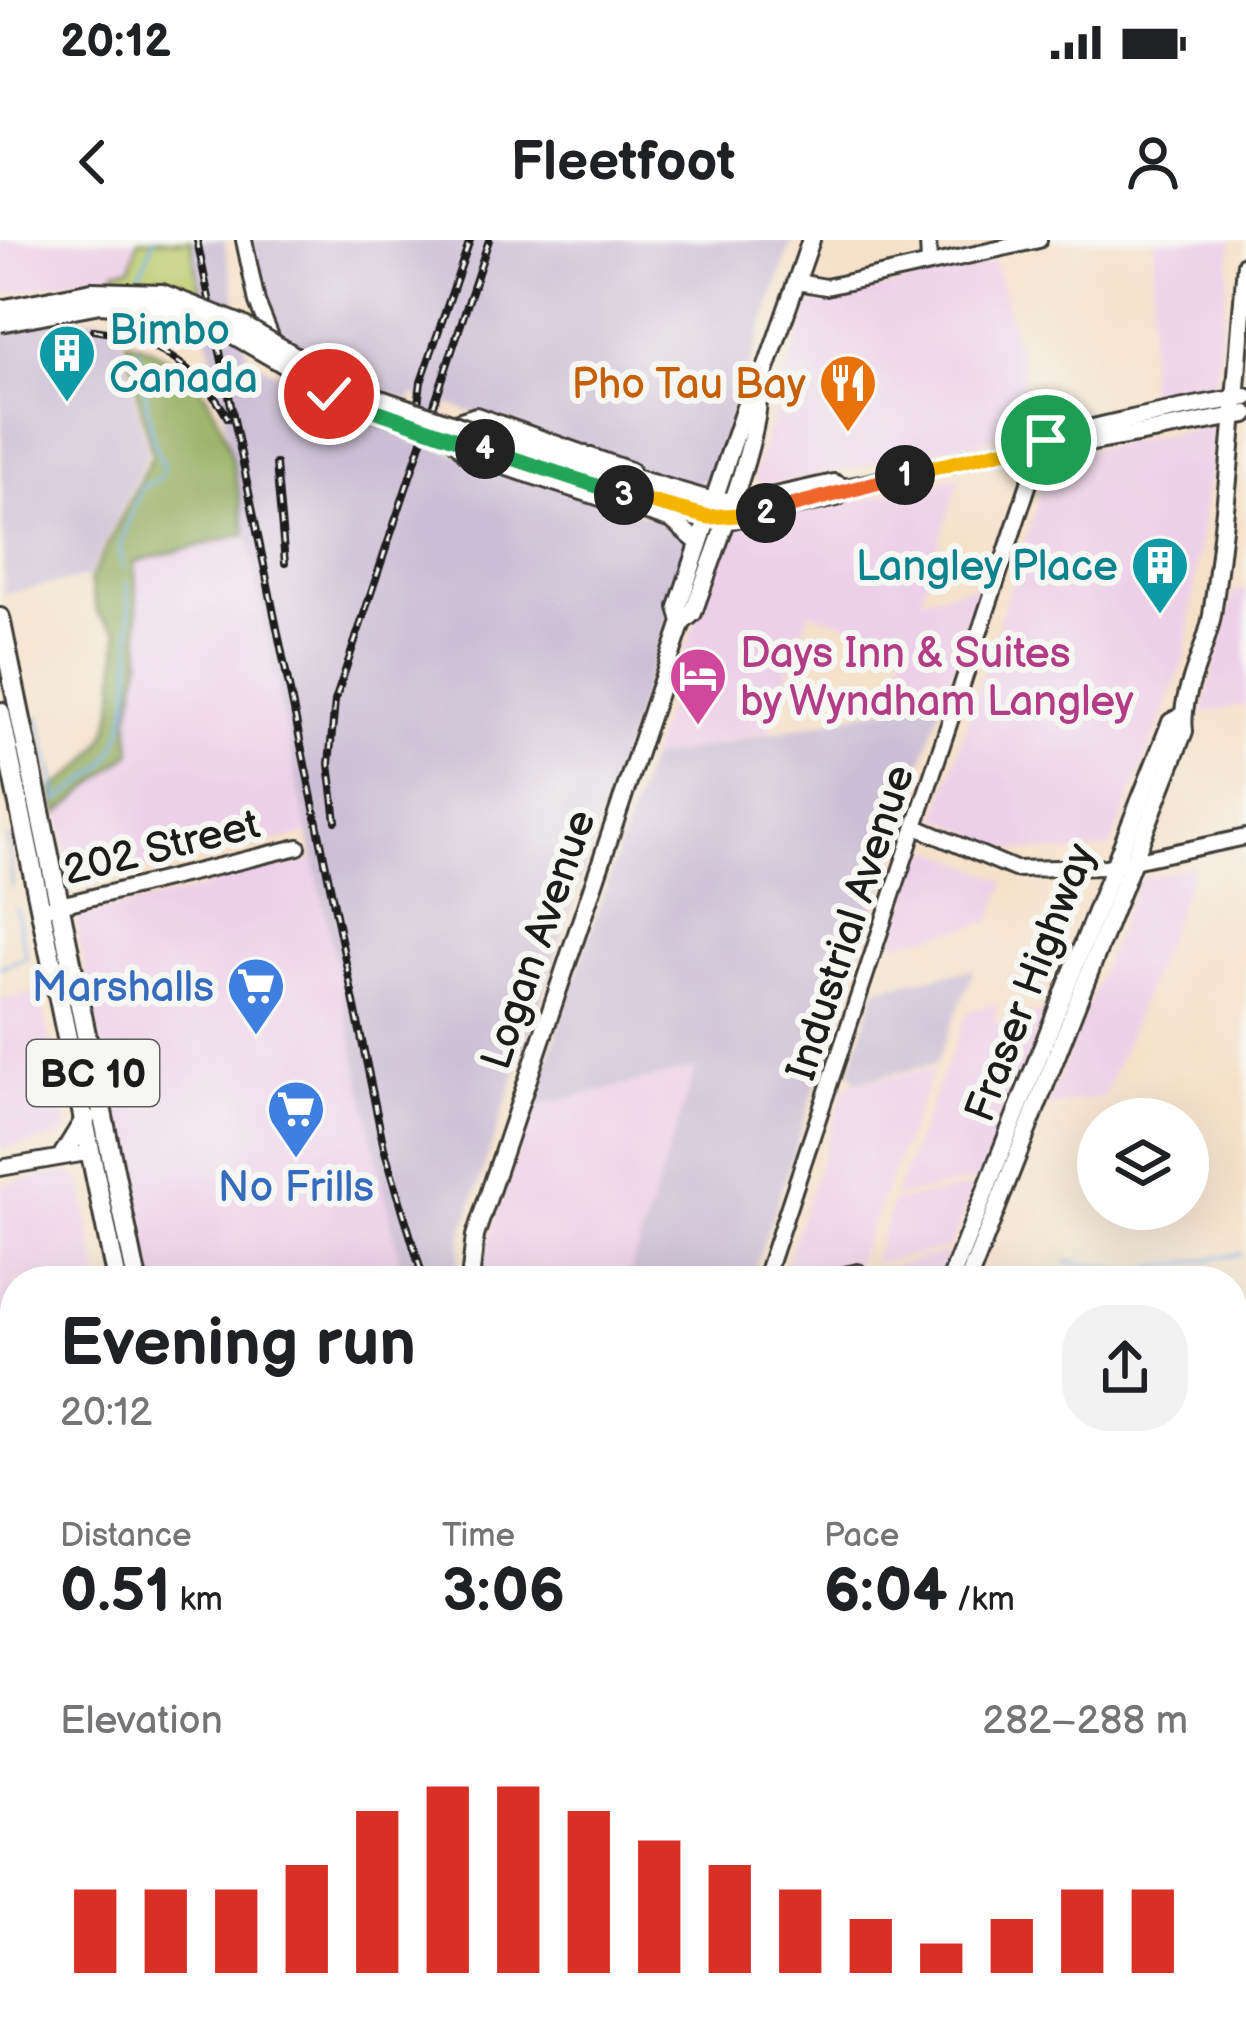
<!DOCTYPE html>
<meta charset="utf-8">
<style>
:root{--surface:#fff;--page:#f2f2f2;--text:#202124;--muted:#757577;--accent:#d93025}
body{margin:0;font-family:"Balsamiq Sans",sans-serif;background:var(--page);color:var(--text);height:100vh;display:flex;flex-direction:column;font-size:45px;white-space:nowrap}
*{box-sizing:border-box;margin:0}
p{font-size:39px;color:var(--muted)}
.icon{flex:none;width:66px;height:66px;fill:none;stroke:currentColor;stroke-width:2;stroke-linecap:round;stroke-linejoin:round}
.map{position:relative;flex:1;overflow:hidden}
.sheet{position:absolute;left:0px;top:1026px;width:1248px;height:771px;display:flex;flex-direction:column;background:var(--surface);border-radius:48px 48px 0 0;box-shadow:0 12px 48px #0002}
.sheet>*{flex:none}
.controls{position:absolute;left:1077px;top:858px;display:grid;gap:24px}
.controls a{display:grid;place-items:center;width:132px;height:132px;border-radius:50%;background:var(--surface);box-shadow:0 12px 48px #0002;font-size:60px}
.pin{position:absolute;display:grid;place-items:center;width:102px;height:102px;color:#fff;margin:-51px;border:6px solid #fff;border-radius:50%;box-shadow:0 3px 12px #0007}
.km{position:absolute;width:60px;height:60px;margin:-30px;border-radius:50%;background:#222;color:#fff;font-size:33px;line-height:60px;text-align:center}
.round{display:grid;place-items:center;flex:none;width:126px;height:126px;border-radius:48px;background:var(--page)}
.headline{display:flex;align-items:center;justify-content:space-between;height:204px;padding:0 60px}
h1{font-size:66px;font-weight:800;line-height:90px}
.figures{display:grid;grid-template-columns:repeat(3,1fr);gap:18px;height:204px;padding:12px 60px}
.figures div{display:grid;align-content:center}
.figures b{font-size:60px;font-weight:800}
.figures small{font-size:33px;font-weight:400}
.figures p{font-size:33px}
.chart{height:336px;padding:24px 60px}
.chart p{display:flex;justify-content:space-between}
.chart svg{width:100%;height:216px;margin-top:12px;stroke:var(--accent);stroke-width:6}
.status{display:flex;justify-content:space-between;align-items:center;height:84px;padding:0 60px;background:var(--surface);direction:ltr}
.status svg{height:33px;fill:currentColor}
header{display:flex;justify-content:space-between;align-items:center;height:156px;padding:0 60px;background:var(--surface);font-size:54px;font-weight:800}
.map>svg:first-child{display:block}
.built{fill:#edd0e8}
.industrial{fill:#ccbed4}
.green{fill:#bcca6c;stroke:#6c7344;stroke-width:3}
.forest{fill:#95ae60;stroke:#58653e;stroke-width:3}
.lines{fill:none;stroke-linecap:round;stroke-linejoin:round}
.stream{stroke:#72afe4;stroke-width:3}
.minor-casing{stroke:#3d3a36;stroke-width:20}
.major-casing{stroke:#3d3a36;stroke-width:22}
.highway-casing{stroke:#3d3a36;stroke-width:24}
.minor{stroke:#fff;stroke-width:14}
.major{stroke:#fff;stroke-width:16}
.highway{stroke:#fff;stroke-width:18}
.rail-casing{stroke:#1c1c1c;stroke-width:8}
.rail{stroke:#f6f6f2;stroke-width:3;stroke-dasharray:9;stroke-linecap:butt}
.major-bridge-casing{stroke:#3d3a36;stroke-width:22;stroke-linecap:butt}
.major-bridge{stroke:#fff;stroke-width:16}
.split-1-casing{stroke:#fff;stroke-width:24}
.split-2-casing{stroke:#fff;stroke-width:24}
.split-3-casing{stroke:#fff;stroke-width:24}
.split-4-casing{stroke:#fff;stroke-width:24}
.split-5-casing{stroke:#fff;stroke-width:24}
.split-1{stroke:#f5b400;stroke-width:15}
.split-2{stroke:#f0652b;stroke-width:15}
.split-3{stroke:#f5b400;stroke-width:15}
.split-4{stroke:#22a559;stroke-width:15}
.split-5{stroke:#22a559;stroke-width:15}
.labels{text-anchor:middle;stroke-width:12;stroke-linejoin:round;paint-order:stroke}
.shield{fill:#f6f6f2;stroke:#5d5d5c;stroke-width:3}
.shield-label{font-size:39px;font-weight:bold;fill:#1c1c1c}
.culture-label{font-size:42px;fill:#0d838f;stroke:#f6f6f2;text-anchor:start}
.food-label{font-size:42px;fill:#c56008;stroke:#f6f6f2;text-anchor:end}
.hotel-label{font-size:42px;fill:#b23c85;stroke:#f6f6f2;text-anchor:start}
.street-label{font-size:42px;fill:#1c1c1c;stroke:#f6f6f2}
.shop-label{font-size:42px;fill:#366cbe;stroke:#f6f6f2;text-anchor:end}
</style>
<div class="status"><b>20:12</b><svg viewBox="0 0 49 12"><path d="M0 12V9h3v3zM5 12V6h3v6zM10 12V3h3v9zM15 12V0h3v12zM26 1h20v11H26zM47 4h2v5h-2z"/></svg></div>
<header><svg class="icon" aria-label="back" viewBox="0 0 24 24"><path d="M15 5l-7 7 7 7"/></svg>Fleetfoot<svg class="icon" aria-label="person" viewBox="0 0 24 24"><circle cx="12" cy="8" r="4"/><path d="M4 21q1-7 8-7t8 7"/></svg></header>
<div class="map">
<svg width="1246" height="1796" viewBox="0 0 1246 1796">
<rect width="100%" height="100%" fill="#f6f6f2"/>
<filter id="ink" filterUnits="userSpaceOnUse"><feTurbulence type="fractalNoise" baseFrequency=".00833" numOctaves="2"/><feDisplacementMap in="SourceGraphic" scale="24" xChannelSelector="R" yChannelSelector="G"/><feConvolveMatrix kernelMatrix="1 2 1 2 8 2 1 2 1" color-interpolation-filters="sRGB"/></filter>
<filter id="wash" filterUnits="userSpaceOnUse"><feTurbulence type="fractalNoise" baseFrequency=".004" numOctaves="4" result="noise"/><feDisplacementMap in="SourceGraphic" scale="48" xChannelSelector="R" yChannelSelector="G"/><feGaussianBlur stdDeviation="2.7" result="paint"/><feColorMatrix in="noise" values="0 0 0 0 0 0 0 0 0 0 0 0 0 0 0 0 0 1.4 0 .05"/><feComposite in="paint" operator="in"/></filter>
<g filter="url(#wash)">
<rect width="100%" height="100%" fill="#f5e1c9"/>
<g class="built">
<polygon points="0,0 138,0 131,27 0,56"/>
<polygon points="1155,0 1232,0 1215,152 1146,164"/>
<polygon points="995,22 1021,122 1025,192 765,246 753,238 809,65"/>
<polygon points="1209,186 1214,194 1185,418 1111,607 1079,613 1006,609 937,577 1052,216"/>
<polygon points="960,237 921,358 984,344 944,456 885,467 906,402 809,372 769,492 649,519 726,289"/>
<polygon points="246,294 309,594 74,644 58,574 132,512 129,476 141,419 134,322"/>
<polygon points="1246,349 1246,464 1202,474 1233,352"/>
<polygon points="935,609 1006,642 991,682 892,704 920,615"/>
<polygon points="314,620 404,1041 147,1041 145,994 134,988 76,682 83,675 198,650 225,637"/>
<polygon points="1195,625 1104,856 1046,868 1138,640"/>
<polygon points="40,752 68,888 60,897 0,910 0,760"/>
<polygon points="998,764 993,783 1047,771 982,939 894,957 968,771"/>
<polygon points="697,827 627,1041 482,1041 485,1011 532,867"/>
<polygon points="934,829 854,1029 816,1041 780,1041 846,845"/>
<polygon points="66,931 81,941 100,1041 15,1041 15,1345 0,1347 0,945"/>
<polygon points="974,947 950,1007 872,1024 893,962"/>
<polygon points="949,1012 938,1041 831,1041"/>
<polygon points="15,1401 15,1782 344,1782 355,1796 0,1796 0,1404"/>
<polygon points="411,1782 548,1782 542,1796 422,1796"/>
<polygon points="558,1782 648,1782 643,1796 552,1796"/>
<polygon points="689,1782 831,1782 842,1796 693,1796"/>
</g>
<g class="industrial">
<polygon points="189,0 224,0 248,118 342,169 411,190 422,158 412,155 411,161 366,146 281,103 262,55 250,0 792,0 712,235 700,243 688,246 448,164 432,206 674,284 691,310 462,994 456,1041 404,1041 285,485"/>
<polygon points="64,78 118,78 147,215 88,337 4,354 0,91"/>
<polygon points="944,456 751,1041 627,1041 696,828 532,867 649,519"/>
<polygon points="974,729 936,824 854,842 856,836 849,834 877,748"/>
<polygon points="1246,1128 1246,1377 1233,1404 1233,1130"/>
<polygon points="1246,1481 1246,1668 1233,1679 1233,1485"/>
<polygon points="1246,1700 1246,1796 1190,1796 1179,1782 1233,1782 1233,1711"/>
<polygon points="831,1782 1136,1782 1148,1796 842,1796"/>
</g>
<polygon class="green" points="138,0 191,0 200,50 116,36 115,30 131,27"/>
<path class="forest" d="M 126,100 C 225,128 230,208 246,294 L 134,322 L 141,419 L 129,476 L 132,512 L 58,574 L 52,549 C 123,505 114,467 118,391 L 97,373 L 90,340 L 152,216 Z"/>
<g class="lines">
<g class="stream">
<polyline points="136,44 154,0"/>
<polyline points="123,329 120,306 141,247 160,239 164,228 152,197 139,109"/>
<path d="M 38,476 L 59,561 C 73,550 91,539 103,526 C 139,486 133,392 126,343"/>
<polyline points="9,598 12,647"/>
<polyline points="0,727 26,718 16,669"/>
<polyline points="1067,1022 1131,1032 1240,1014"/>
</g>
</g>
</g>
<g filter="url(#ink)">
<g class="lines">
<g class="minor-casing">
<g id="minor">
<polyline points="244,0 257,62 274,104"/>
<polyline points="928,0 929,24"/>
<polyline points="797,42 826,47 1039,0"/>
<polyline points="916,587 1015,629 1105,627 1246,597"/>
<polyline points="52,667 298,607"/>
<polyline points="0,928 92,912"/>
<polyline points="764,1041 1035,225 1032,207"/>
<polyline points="817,1041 858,1032"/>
<polyline points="1233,1693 1246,1682"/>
<polyline points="1158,1782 1170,1796"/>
</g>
</g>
<g class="major-casing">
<g id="major">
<path d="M 489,196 L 713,261 L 757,260 L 834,243 L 845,248 L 870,243 C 996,214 1118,177 1246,157"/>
<polyline points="1035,207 1055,209 1246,174"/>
<polyline points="531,224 620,254"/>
<polyline points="630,231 476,176 443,187 467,214 672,280 699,303"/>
<polyline points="662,266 733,279 837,257 845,248"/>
<path d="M 682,382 L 693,373 C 710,322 761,199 758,152"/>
<polyline points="470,1041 475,996 682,382 678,367 745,167 758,152 811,0"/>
<polyline points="950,1041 1171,482 1182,476"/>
<path d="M 968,1041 L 1184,491 C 1179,455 1206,412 1212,375 C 1229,259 1236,141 1246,24"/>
<polyline points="1233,1101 1246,1098"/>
<polyline points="1233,1118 1246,1115"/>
<polyline points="0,1370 15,1362"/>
<polyline points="0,1395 15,1392"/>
<polyline points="653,1796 659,1782"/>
<polyline points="677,1796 680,1782"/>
</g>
</g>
<g class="highway-casing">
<g id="highway">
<polyline points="0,378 137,1041"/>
<polyline points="0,472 117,1041"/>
<polyline points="64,914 86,878"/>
<polyline points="368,1782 381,1796"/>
<polyline points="392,1782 405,1796"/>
</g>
</g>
<use href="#minor" class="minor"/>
<use href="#major" class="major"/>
<use href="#highway" class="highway"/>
<g class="rail-casing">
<g id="rail">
<polyline points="197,0 384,908 424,1041"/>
<path d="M 93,90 C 152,98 199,127 228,178"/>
<polyline points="415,186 421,142 470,0"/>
<polyline points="276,224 285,323"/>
<polyline points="336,581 329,524 335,461 489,0"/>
<polyline points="1233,1469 1246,1465"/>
<polyline points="839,1782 853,1796"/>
<polyline points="884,1782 890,1796"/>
<polyline points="937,1782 938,1796"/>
</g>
</g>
<use href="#rail" class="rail"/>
<g class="major-bridge-casing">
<g id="major-bridge">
<polyline points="0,69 92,51 162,53 241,84 354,150 489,196"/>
<polyline points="0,83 100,64 166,69 216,85 350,163 485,208"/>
</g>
</g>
<use href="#major-bridge" class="major-bridge"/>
</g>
</g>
<g class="lines" filter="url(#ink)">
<g class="split-1-casing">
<polyline id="split-1" points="905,235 1046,200"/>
</g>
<g class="split-2-casing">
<polyline id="split-2" points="766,273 905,235"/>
</g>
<g class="split-3-casing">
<polyline id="split-3" points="624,255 709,277 766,273"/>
</g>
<g class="split-4-casing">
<polyline id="split-4" points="485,209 624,255"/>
</g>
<g class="split-5-casing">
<polyline id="split-5" points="329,154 485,209"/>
</g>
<use href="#split-1" class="split-1"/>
<use href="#split-2" class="split-2"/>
<use href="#split-3" class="split-3"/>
<use href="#split-4" class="split-4"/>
<use href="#split-5" class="split-5"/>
</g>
<defs>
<g id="building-pin" transform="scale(3)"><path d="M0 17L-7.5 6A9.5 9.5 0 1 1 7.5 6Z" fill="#0f9aa8" stroke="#f6f6f2"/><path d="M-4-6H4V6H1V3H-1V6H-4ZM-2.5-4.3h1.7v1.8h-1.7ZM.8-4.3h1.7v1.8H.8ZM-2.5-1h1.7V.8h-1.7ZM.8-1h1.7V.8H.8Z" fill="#fff"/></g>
<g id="restaurant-pin" transform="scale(3)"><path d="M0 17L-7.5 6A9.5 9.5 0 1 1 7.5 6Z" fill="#e8710a" stroke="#f6f6f2"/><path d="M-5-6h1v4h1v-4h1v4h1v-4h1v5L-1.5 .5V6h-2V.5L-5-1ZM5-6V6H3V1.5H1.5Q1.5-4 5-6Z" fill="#fff"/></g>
<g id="hotel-pin" transform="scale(3)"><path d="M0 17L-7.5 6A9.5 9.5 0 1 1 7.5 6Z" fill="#d1479c" stroke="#f6f6f2"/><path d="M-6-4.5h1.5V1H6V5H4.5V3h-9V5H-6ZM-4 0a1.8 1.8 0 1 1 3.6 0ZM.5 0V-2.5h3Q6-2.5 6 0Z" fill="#fff"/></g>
<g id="supermarket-pin" transform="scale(3)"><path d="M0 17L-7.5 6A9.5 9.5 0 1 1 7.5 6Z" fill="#3f7fe0" stroke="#f6f6f2"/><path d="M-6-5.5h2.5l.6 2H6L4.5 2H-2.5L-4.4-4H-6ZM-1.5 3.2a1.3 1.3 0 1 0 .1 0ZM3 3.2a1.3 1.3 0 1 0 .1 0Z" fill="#fff"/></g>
</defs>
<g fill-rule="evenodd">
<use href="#building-pin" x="67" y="113"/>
<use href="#restaurant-pin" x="848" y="143"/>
<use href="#building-pin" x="1160" y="325"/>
<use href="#hotel-pin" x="698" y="436"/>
<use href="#supermarket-pin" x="256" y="746"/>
<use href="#supermarket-pin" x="296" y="869"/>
</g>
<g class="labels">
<rect class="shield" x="27" y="800" width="132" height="66" rx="9"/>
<g class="shield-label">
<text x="93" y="847">BC 10</text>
</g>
<g class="culture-label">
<text x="109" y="104">Bimbo<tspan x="109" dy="48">Canada</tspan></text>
<text x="1118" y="340" text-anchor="end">Langley Place</text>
</g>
<g class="food-label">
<text x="806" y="158">Pho Tau Bay</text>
</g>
<g class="hotel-label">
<text x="740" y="427">Days Inn &amp; Suites<tspan x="740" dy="48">by Wyndham Langley</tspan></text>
</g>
<g class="street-label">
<text transform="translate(161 606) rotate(-14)" y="15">202 Street</text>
<text transform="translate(849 682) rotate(-72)" y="15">Industrial Avenue</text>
<text transform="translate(537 699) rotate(-71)" y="15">Logan Avenue</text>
<text transform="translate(1029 742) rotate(-69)" y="15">Fraser Highway</text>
</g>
<g class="shop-label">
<text x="214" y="761">Marshalls</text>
<text x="296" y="961" text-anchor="middle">No Frills</text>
</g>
</g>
</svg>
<div class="controls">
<a><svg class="icon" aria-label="layers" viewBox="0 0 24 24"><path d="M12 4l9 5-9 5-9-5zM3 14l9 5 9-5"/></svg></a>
</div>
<div class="pin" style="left:1046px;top:200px;background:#1e9e55"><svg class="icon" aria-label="arrive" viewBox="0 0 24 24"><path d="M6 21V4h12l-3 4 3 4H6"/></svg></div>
<div class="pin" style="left:329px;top:154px;background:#d93025"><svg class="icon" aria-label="check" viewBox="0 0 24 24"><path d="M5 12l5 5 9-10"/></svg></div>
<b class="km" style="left:905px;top:235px">1</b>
<b class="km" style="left:766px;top:273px">2</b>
<b class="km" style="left:624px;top:255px">3</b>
<b class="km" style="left:485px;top:209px">4</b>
<section class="sheet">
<div class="headline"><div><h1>Evening run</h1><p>20:12</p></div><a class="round"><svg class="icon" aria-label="share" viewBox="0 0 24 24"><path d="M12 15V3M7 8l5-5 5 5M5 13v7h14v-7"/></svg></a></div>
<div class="figures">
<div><p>Distance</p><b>0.51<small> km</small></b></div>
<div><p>Time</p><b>3:06</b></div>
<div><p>Pace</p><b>6:04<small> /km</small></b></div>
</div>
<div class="chart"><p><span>Elevation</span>282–288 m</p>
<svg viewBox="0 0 160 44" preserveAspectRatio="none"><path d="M5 44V27M15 44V27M25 44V27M35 44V22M45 44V11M55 44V6M65 44V6M75 44V11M85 44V17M95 44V22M105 44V27M115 44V33M125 44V38M135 44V33M145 44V27M155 44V27"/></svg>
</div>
</section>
</div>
